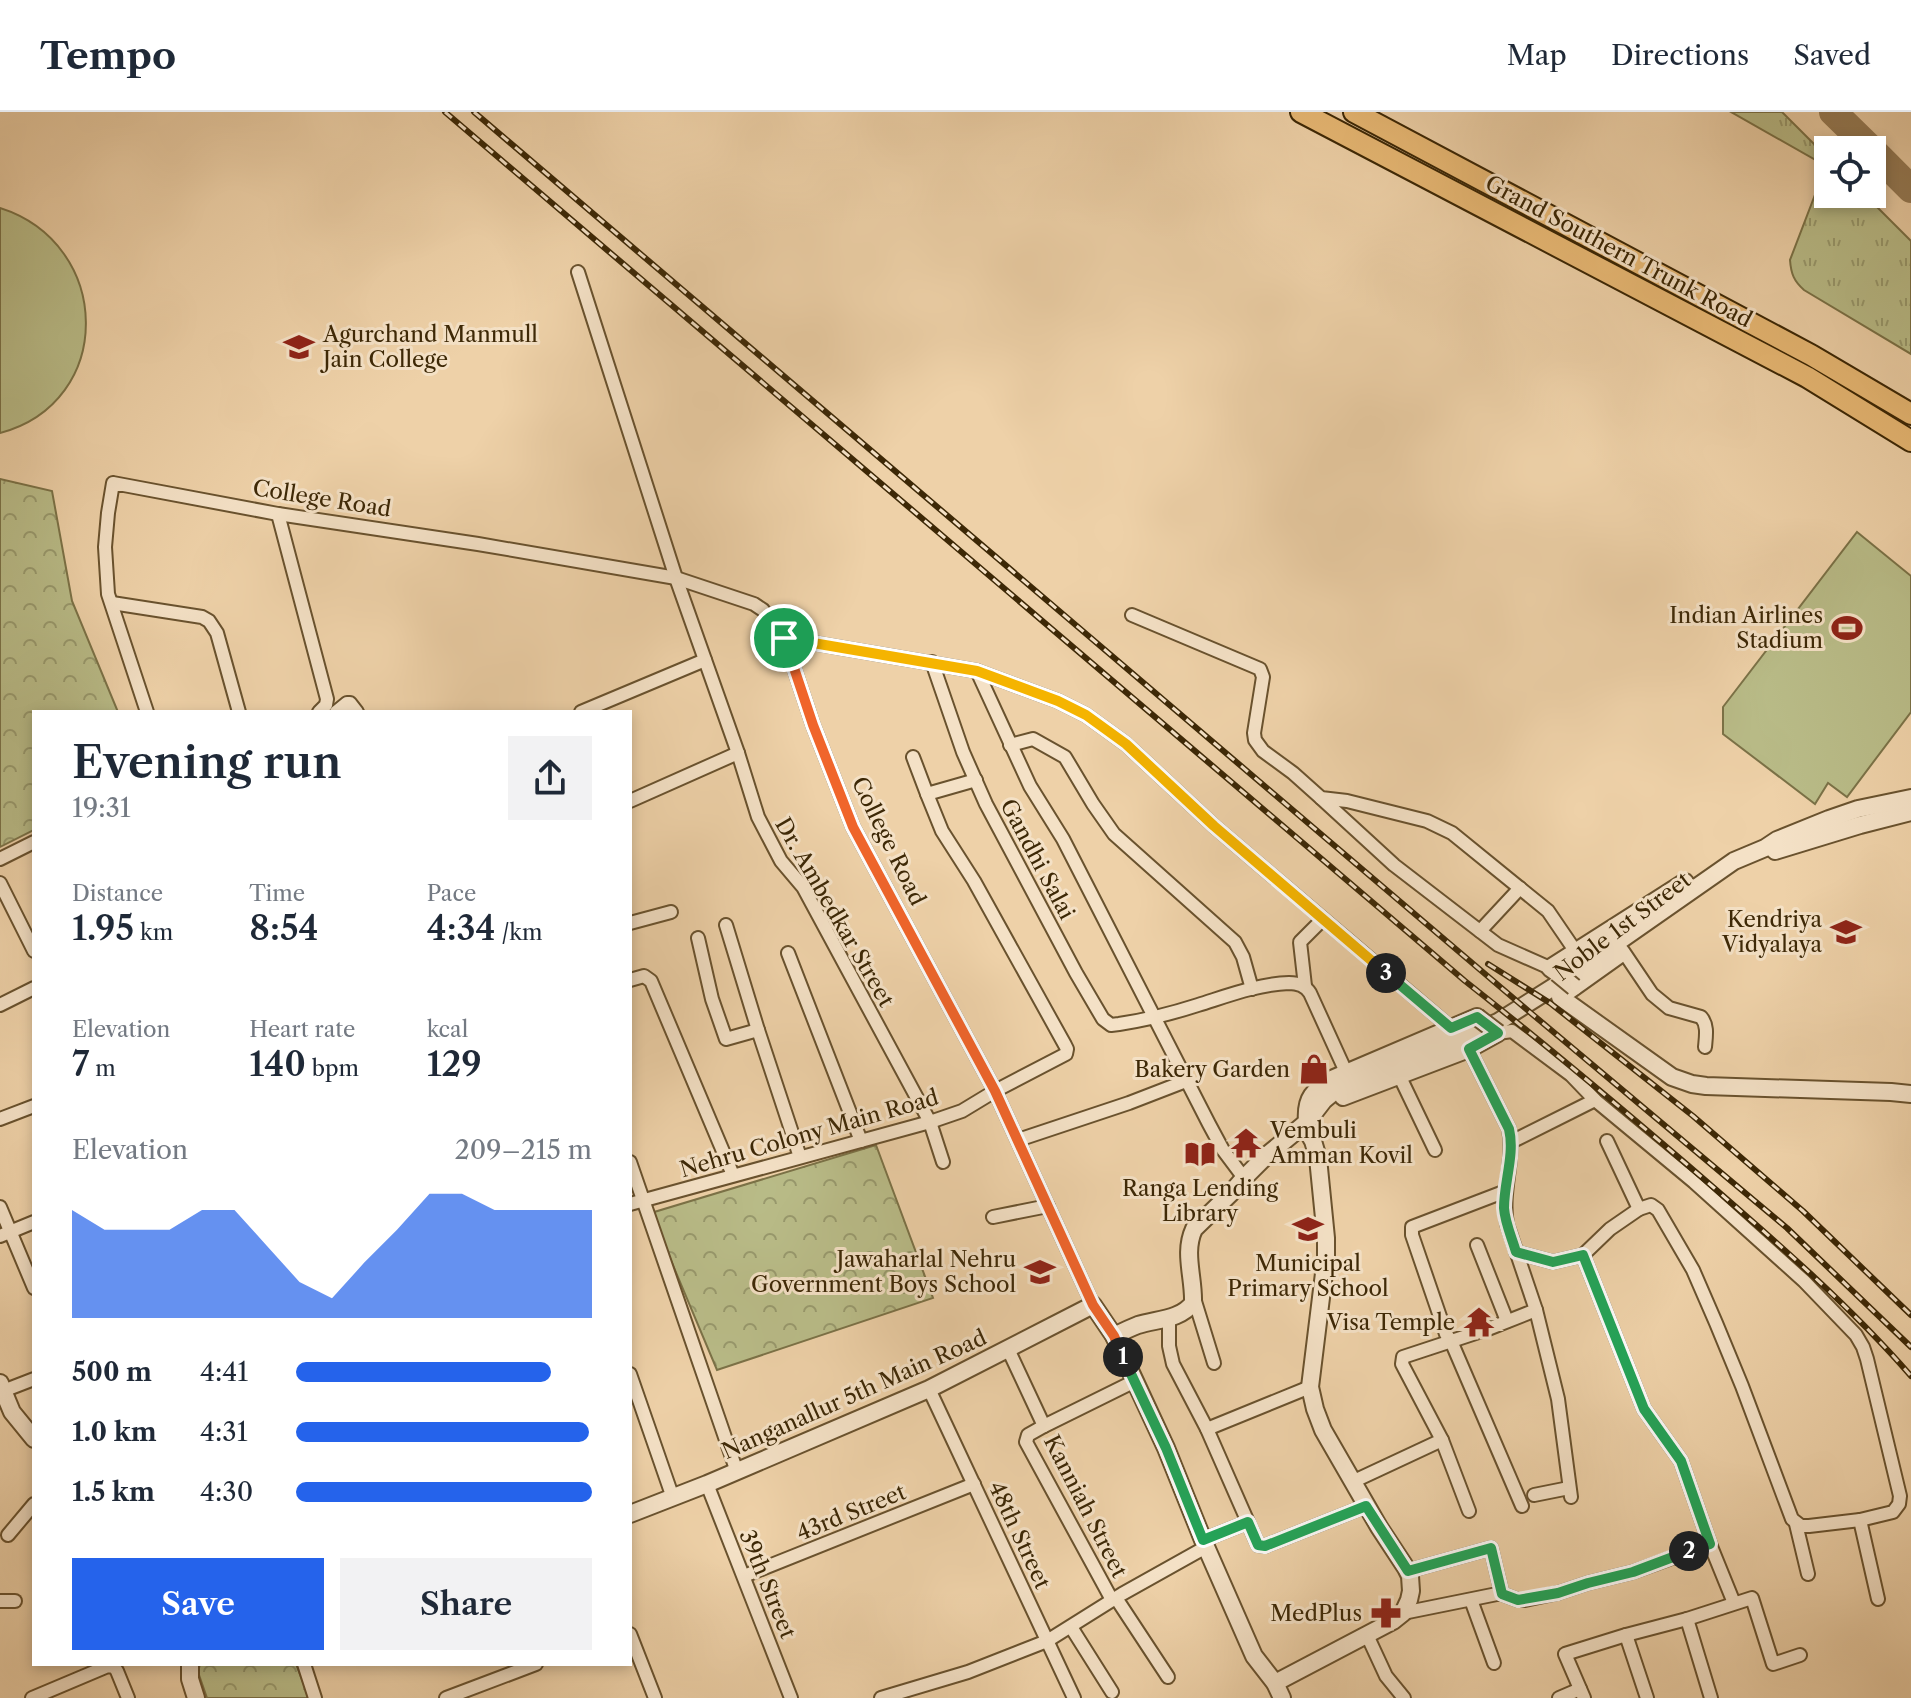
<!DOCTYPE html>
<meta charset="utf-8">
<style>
:root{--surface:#fff;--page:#f2f2f3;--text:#1f2937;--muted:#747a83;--line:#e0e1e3;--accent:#2563eb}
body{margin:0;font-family:"Libre Caslon Text",serif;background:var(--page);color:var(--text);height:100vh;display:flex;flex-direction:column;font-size:30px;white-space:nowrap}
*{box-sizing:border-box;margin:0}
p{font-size:26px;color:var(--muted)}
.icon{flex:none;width:44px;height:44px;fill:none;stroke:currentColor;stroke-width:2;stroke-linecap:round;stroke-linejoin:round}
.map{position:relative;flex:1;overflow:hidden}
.drawer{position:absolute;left:32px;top:598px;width:600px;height:956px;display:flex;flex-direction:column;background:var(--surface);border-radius:0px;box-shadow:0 4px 12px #0003}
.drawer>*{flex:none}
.buttons{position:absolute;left:1814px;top:24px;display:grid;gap:16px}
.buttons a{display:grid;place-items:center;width:72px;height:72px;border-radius:0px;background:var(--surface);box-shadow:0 4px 12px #0003;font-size:40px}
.pin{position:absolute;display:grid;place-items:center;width:68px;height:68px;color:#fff;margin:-34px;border:4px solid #fff;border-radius:50%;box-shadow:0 2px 8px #0007}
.km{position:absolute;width:40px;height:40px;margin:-20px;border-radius:50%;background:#222;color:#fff;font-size:22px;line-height:40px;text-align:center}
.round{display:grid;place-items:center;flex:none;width:84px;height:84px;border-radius:0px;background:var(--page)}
.overview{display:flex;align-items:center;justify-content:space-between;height:136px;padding:0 40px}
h1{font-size:44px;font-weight:600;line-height:60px}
.figures{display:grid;grid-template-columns:repeat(3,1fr);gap:12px;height:136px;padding:8px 40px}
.figures div{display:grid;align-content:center}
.figures b{font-size:34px;font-weight:600}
.figures small{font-size:22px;font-weight:400}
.figures p{font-size:22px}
.chart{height:224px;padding:16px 40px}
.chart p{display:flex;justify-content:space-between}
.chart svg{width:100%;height:144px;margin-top:8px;fill:var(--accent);opacity:.7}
.action{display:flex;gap:16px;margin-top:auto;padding:16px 40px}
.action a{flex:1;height:92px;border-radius:0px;background:var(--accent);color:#fff;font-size:32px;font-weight:600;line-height:92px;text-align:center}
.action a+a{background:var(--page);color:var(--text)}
ul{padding:0 40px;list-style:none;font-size:26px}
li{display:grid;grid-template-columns:128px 96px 1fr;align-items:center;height:60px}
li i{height:20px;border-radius:10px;background:var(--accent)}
header{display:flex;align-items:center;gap:48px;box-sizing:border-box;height:112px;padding:0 40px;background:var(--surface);border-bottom:2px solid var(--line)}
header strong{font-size:38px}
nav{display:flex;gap:44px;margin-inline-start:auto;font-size:28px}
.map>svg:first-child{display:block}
.grass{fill:url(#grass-tufts);stroke:#7b7247;stroke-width:2}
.park{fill:url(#park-crowns);stroke:#7b7247;stroke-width:2}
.pitch{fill:#b9bc88;stroke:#7b7247;stroke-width:2}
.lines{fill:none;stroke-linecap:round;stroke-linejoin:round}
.taxiway{stroke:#967c57;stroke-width:28}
.minor-casing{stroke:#69522e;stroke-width:16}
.tertiary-casing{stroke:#69522e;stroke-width:20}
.primary-casing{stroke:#3d2806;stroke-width:24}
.minor{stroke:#f4e1c6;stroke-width:12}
.tertiary{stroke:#f4e1c6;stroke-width:16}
.primary{stroke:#e7b874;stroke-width:20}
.rail-casing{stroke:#3d2806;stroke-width:6}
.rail{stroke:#f4e1c6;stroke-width:3;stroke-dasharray:9;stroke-linecap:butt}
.tertiary-bridge-casing{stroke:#69522e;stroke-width:20;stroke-linecap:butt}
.tertiary-bridge{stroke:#f4e1c6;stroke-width:16}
.split-1-casing{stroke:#fff;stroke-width:16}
.split-2-casing{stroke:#fff;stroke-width:16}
.split-3-casing{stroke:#fff;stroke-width:16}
.split-4-casing{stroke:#fff;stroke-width:16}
.split-1{stroke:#f0652b;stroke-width:10}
.split-2{stroke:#22a559;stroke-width:10}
.split-3{stroke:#22a559;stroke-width:10}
.split-4{stroke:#f5b400;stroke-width:10}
.labels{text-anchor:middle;stroke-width:6;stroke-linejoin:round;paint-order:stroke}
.street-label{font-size:22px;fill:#3d2806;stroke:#f4e1c6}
.poi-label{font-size:22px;fill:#3d2806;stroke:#f4e1c6;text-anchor:end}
</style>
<header>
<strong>Tempo</strong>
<nav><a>Map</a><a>Directions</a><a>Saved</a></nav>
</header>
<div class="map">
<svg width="1911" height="1586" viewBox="0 0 1911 1586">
<defs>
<pattern id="grass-tufts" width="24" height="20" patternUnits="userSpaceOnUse" patternTransform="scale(2)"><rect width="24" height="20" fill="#b9bc88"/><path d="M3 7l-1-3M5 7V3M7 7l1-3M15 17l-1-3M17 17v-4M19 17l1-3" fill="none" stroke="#98996d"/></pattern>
<pattern id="park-crowns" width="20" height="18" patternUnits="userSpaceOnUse" patternTransform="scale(2)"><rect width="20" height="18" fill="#b9bc88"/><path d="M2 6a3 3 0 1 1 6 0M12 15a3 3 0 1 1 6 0" fill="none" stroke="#98996d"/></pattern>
</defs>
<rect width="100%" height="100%" fill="#eed1a8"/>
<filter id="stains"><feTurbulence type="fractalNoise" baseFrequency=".0025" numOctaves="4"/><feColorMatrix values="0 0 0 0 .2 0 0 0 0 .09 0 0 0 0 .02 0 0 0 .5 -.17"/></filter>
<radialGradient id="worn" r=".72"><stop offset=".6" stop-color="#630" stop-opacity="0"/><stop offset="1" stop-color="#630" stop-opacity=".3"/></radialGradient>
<path class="grass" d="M 1731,0 L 1782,0 L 1828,46 L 1828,82 L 1864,82 L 1911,129 L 1911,242 L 1804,178 C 1794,169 1791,162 1790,148 L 1826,54 Z"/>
<g class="park">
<polygon points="0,367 52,379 72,489 118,600 34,600 34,718 0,735"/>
<polygon points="876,1033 933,1186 717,1258 651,1101"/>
<polygon points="200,1552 296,1552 309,1586 207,1586 198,1560"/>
</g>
<g class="pitch">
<path d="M 0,96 C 113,132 116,290 0,321 Z"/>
<polygon points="1857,420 1911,464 1911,600 1847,685 1828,671 1815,692 1723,622 1723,595"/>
</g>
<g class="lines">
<g class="taxiway">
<polyline points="1833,0 1872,38"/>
<polyline points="1872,38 1911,77"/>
</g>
<g class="minor-casing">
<g id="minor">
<polyline points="578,160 676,466 738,641 758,705 781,749 803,775 930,1010 943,1050"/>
<polyline points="278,402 327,587 326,593 319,600"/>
<polyline points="112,491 202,505 209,509 217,521 239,600"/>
<polyline points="1132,503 1260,557 1263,565 1254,621 1255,628 1263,639 1293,661 1321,686 1347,689 1427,709 1452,721 1548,799 1576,840"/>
<polyline points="784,526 977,559 1058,589 1086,603 1126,632 1214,714 1451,916"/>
<path d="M 932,550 L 963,640 L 986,692 L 1076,861 L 1103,907 L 1111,913 L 1119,912 C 1146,908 1173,901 1198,893 C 1227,884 1258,872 1289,871 C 1298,871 1305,873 1310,881 L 1346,960"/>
<polyline points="977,559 1030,674 1063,727 1209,1012 1223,1038 1244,1066"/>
<polyline points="147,600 108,482 105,435 108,401 113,371 278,402 478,432 676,466 754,492 763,498 784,526 813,613 853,715 995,979 1093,1193"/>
<polyline points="336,600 347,591 350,591 357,600"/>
<polyline points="581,600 705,548"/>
<polyline points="1010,633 1033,627 1065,645 1093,692 1114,722 1235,830 1243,845 1252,877"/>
<polyline points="913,645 927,682"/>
<polyline points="1321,686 1394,753 1498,833 1550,856"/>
<polyline points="630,689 738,641"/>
<polyline points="0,747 34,730"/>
<polyline points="0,771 34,839"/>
<polyline points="630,811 671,800"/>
<polyline points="726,813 758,918 800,1045"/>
<polyline points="1480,819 1520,776"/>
<polyline points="698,826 712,887 726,927 758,918"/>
<path d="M 1623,839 L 1652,882 L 1669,896 L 1701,905 C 1708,913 1706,924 1705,935"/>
<polyline points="788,841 861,1029"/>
<polyline points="630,868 644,864 651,869 733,1063"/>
<polyline points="1305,874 1300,830 1322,808"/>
<polyline points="0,893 34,876"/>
<polyline points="1498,921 1512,919 1571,963 1595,988 1694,1070 1804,1169 1856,1223 1863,1235 1867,1247 1900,1384 1899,1392 1893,1400 1860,1408 1809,1414 1801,1414 1792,1407 1742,1274 1716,1211 1693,1158 1658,1098 1651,1093 1639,1097 1607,1029"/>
<path d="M 1469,937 L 1509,1017 C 1515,1048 1501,1080 1507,1112 L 1536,1198 L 1558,1287 L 1571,1385"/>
<polyline points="1399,963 1435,1038"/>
<polyline points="0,1007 34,994"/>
<polyline points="1018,1028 1129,991 1186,969"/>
<polyline points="1511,1030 1595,988"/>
<polyline points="630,1050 737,1360"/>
<polyline points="1506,1079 1412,1115 1412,1123 1446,1222 1451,1229 1522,1394"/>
<polyline points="630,1092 930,1010 962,999 995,979 1066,942 1067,937 1065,933 974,769 942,719 927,682 976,668"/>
<polyline points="0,1095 34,1176"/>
<polyline points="993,1105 1048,1094"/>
<polyline points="0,1124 34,1110"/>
<polyline points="1477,1133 1507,1209"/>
<polyline points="1516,1140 1553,1150 1583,1143 1644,1297 1681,1349 1710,1432 1734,1491"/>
<polyline points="1583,1143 1610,1117 1639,1097"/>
<polyline points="1194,1186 1214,1251"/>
<polyline points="1169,1205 1169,1234 1173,1252 1207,1317 1258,1433 1265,1434 1366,1394"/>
<polyline points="1008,1237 1044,1314 1028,1323 1026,1330 1112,1488"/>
<polyline points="630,1262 673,1386"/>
<polyline points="929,1277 1074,1586"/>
<polyline points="3,1279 34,1267"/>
<polyline points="1044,1314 1135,1269"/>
<polyline points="1207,1317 1310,1275"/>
<polyline points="1352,1370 1442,1328"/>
<polyline points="707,1372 791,1586"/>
<polyline points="1534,1383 1569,1376"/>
<polyline points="1469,1399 1442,1328 1402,1252 1403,1245 1488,1217 1536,1198"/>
<polyline points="1860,1408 1878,1487"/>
<polyline points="1796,1412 1808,1462"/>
<polyline points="8,1423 34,1392"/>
<polyline points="1203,1428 1248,1410"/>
<polyline points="1408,1459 1491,1436 1502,1482"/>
<polyline points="744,1464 974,1372"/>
<polyline points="1116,1486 1168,1565"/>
<polyline points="1471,1488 1494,1551"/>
<polyline points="0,1489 15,1489"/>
<polyline points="1403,1501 1497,1482 1502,1482 1518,1488 1525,1488 1558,1481 1588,1471 1633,1460 1710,1432"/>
<polyline points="1071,1515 1112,1580"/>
<polyline points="630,1522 655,1586"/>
<polyline points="1367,1523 1386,1564 1404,1586"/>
<polyline points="1626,1523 1647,1586"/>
<polyline points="304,1552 315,1586"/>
<polyline points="32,1586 108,1554 114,1555 117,1559 128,1586"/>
<polyline points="446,1586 536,1552"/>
<polyline points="881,1586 968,1560 1047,1529 1122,1482 1206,1435"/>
<polyline points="1559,1586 1580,1577"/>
<polyline points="1584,1586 1565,1542 1626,1523 1687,1507"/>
<polyline points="1711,1586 1687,1507 1752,1486 1773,1552 1800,1543"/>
</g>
</g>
<g class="tertiary-casing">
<g id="tertiary">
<polyline points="1775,739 1860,713 1911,700"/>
<polyline points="1619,843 1560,885 1672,965 1692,972 1706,974 1891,980 1911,982"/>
<polyline points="1557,861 1550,856 1685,770"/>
<polyline points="1343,985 1469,937 1498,921"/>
<path d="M 1308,1010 L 1307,1010 C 1305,985 1313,979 1334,966 L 1477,905"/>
<path d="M 1114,1224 C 1122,1220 1130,1216 1138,1213 C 1157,1207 1180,1208 1193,1191 C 1194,1165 1183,1141 1194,1117 L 1231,1081 L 1244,1066 L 1266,1044 L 1307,1010 L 1324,988 L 1336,978 L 1498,910 L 1555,874 L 1734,749 L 1765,736 L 1777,728 L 1829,707 L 1858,697 L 1911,686"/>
<polyline points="0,1271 12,1300 34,1327"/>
<polyline points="630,1402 707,1372 929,1277 1093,1193 1114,1224 1166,1336 1203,1428 1254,1544 1275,1571 1282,1586"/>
<polyline points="190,1552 190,1567 196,1586"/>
<polyline points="1275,1571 1393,1509 1403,1501 1409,1488 1411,1479 1410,1464 1406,1456 1379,1415 1323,1318 1315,1297 1310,1275 1326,1145 1326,1126 1318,1046 1313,1029 1304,1013"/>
</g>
</g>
<g class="primary-casing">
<g id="primary">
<polyline points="1301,0 1807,265 1911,329"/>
<polyline points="1354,0 1811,243 1911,302"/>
</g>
</g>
<use href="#minor" class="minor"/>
<use href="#tertiary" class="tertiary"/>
<use href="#primary" class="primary"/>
<g class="rail-casing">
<g id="rail">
<path d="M 445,0 L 1465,869 C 1550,936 1632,1005 1713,1075 C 1782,1135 1851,1195 1911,1264"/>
<polyline points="474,0 1532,902 1787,1116 1911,1235"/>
<polyline points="1488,852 1550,891 1693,1004 1803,1099 1911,1203"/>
</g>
</g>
<use href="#rail" class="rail"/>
<g class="tertiary-bridge-casing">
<g id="tertiary-bridge">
<polyline points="1557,861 1574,875"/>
<polyline points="1477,905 1498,921"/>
</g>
</g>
<use href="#tertiary-bridge" class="tertiary-bridge"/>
</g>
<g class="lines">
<g class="split-1-casing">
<polyline id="split-1" points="784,526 813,613 853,715 995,979 1093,1193 1114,1224 1123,1245"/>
</g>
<g class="split-2-casing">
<polyline id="split-2" points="1123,1245 1166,1336 1203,1428 1248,1410 1258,1433 1265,1434 1366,1394 1408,1459 1491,1436 1502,1482 1518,1488 1558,1481 1588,1471 1633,1460 1689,1439"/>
</g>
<g class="split-3-casing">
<path id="split-3" d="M 1386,861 L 1451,916 L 1477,905 L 1498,921 L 1469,937 L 1509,1017 C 1515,1042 1504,1070 1504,1096 C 1505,1111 1512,1126 1516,1140 L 1553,1150 L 1583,1143 L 1644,1297 L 1681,1349 L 1710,1432 L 1689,1439"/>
</g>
<g class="split-4-casing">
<polyline id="split-4" points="784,526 977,559 1058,589 1086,603 1126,632 1214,714 1386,861"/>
</g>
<use href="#split-1" class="split-1"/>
<use href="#split-2" class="split-2"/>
<use href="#split-3" class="split-3"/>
<use href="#split-4" class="split-4"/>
</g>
<defs>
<g id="university-bare" transform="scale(2.4)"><path d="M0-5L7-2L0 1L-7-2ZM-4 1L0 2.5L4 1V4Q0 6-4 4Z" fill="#8f2418" stroke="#f4e1c6" stroke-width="2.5" paint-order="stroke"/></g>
<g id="stadium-bare" transform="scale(2.4)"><path d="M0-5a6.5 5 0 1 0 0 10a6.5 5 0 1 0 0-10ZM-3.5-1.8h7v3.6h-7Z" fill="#8f2418" stroke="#f4e1c6" stroke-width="2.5" paint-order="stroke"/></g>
<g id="school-bare" transform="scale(2.4)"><path d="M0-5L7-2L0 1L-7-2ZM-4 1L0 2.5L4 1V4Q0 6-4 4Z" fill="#8f2418" stroke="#f4e1c6" stroke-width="2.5" paint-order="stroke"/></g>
<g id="shop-bare" transform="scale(2.4)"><path d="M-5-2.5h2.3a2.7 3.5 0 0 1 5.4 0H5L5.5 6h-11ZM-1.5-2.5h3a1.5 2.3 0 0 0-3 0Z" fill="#8f2418" stroke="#f4e1c6" stroke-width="2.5" paint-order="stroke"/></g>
<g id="temple-bare" transform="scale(2.4)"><path d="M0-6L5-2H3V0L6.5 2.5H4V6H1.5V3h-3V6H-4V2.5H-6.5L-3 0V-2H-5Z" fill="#8f2418" stroke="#f4e1c6" stroke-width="2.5" paint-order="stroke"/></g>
<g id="library-bare" transform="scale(2.4)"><path d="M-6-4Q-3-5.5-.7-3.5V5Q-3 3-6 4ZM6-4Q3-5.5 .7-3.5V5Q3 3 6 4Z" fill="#8f2418" stroke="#f4e1c6" stroke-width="2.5" paint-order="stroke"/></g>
<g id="pharmacy-bare" transform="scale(2.4)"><path d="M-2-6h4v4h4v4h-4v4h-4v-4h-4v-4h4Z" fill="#8f2418" stroke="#f4e1c6" stroke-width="2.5" paint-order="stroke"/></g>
</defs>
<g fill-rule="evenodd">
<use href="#university-bare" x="299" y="235"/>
<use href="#stadium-bare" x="1847" y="516"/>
<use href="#school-bare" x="1846" y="820"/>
<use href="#shop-bare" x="1314" y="957"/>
<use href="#temple-bare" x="1246" y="1031"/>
<use href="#library-bare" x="1200" y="1042"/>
<use href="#school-bare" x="1308" y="1117"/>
<use href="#school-bare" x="1040" y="1160"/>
<use href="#temple-bare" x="1479" y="1210"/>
<use href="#pharmacy-bare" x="1386" y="1501"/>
</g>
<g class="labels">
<g class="street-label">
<text transform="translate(1619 139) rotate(28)" y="8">Grand Southern Trunk Road</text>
<text transform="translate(322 386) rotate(9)" y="8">College Road</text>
<text transform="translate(889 729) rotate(64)" y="8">College Road</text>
<text transform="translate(1038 747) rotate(62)" y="8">Gandhi Salai</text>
<text transform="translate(835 800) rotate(60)" y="8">Dr. Ambedkar Street</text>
<text transform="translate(1622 814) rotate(-37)" y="8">Noble 1st Street</text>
<text transform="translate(809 1021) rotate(-16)" y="8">Nehru Colony Main Road</text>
<text transform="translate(854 1282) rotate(-24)" y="8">Nanganallur 5th Main Road</text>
<text transform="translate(1086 1394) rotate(63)" y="8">Kanniah Street</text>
<text transform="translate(851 1400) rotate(-22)" y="8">43rd Street</text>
<text transform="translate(1020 1423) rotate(65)" y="8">48th Street</text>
<text transform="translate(768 1472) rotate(68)" y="8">39th Street</text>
</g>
<g class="poi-label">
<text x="323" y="230" text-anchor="start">Agurchand Manmull<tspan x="323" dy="25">Jain College</tspan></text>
<text x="1823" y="511">Indian Airlines<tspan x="1823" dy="25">Stadium</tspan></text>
<text x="1822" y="815">Kendriya<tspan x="1822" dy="25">Vidyalaya</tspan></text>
<text x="1290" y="965">Bakery Garden</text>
<text x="1270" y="1026" text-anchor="start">Vembuli<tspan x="1270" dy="25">Amman Kovil</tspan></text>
<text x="1200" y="1084" text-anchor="middle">Ranga Lending<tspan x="1200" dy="25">Library</tspan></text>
<text x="1016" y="1155">Jawaharlal Nehru<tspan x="1016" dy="25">Government Boys School</tspan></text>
<text x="1308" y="1159" text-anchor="middle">Municipal<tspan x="1308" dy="25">Primary School</tspan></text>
<text x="1455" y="1218">Visa Temple</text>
<text x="1362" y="1509">MedPlus</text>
</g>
</g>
<rect width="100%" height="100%" filter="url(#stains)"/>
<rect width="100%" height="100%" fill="url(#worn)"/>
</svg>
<div class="buttons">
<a><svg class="icon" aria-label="locate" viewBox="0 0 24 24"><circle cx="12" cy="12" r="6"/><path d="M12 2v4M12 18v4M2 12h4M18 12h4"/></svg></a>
</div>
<div class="pin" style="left:784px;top:526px;background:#1e9e55"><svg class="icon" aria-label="arrive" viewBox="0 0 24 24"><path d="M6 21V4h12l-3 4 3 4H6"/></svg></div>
<b class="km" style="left:1123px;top:1245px">1</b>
<b class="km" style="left:1689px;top:1439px">2</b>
<b class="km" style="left:1386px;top:861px">3</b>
<section class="drawer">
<div class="overview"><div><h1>Evening run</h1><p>19:31</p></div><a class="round"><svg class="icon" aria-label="share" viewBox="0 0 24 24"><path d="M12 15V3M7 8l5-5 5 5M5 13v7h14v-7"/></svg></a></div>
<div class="figures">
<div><p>Distance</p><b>1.95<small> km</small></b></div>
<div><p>Time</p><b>8:54</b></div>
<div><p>Pace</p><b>4:34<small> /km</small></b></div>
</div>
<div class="figures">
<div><p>Elevation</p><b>7<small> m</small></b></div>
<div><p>Heart rate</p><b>140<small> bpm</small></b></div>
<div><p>kcal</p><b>129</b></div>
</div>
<div class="chart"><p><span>Elevation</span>209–215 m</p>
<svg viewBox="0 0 160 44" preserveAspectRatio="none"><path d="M0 44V11L10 17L20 17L30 17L40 11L50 11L60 22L70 33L80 38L90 27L100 17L110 6L120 6L130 11L140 11L150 11L160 11V44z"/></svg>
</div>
<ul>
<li><b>500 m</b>4:41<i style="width:86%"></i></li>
<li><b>1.0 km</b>4:31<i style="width:99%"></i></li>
<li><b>1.5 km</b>4:30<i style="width:100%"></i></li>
</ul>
<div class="action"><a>Save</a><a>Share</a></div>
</section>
</div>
